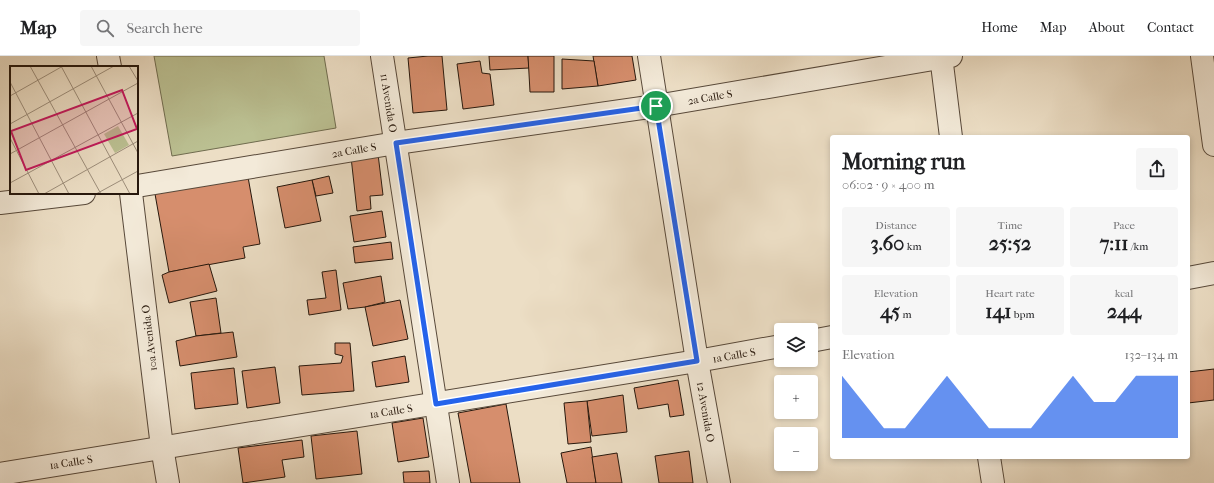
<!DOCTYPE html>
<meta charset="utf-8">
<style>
:root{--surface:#fff;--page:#f6f6f6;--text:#202124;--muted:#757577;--line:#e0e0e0;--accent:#2563eb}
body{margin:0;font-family:"IM FELL French Canon",serif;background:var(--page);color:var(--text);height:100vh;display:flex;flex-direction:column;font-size:15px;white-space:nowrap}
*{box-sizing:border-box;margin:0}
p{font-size:13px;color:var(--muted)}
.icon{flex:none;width:22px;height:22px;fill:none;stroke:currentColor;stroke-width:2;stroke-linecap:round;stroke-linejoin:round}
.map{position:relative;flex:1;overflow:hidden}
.drawer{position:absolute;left:830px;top:79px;width:360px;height:324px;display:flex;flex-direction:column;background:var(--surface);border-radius:4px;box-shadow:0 2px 6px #0003}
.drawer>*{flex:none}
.controls{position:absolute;left:774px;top:267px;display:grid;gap:8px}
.controls a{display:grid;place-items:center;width:44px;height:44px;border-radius:4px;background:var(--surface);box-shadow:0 2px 6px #0003;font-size:20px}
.pin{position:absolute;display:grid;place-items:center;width:34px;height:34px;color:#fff;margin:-17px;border:2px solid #fff;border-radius:50%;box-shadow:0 1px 4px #0007}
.round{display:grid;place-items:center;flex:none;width:42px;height:42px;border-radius:4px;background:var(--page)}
.overview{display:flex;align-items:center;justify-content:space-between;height:68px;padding:0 12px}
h1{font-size:22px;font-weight:700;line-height:30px}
.metrics{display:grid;grid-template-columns:repeat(3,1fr);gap:6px;height:68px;padding:4px 12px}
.metrics div{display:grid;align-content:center;border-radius:4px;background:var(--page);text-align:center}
.metrics b{font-size:20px;font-weight:700}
.metrics small{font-size:11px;font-weight:400}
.metrics p{font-size:11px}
.chart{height:112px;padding:8px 12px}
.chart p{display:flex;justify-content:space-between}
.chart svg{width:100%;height:72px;margin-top:4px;fill:var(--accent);opacity:.7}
header{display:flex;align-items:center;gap:24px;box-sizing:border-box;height:56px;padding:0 20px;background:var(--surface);border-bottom:1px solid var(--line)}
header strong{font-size:19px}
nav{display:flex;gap:22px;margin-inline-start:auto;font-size:14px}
.search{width:280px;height:36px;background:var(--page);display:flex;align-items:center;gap:10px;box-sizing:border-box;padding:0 14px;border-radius:4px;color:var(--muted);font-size:15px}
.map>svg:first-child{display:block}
.green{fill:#bbc092;stroke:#706c4f}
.building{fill:#d68e6d;stroke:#26170c}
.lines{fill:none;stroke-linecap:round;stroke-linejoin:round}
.minor-casing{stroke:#58493a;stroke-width:24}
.minor{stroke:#f3ead9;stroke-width:22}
.route-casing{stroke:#fff;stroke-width:8}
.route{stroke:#2563eb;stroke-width:5}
.labels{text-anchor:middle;stroke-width:4;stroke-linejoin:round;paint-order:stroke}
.street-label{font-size:11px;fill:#26170c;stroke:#f3ead9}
.inset-road{fill:none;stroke:#9d8e7b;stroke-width:1}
.view{fill:#c2185b;fill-opacity:0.15;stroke:#c2185b;stroke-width:2}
.inset-edge{fill:none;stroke:#26170c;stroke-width:2}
</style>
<header>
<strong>Map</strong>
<div class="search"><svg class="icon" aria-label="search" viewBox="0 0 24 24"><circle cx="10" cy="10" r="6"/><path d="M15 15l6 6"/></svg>Search here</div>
<nav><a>Home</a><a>Map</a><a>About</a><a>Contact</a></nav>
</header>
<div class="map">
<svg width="1214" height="427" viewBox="0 0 1214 427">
<rect width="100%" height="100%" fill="#ecdec5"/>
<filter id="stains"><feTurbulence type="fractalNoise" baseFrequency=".005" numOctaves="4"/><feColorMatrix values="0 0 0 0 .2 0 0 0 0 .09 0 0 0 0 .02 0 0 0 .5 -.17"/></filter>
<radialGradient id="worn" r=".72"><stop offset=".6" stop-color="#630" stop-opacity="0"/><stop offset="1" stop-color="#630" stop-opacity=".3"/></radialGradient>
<polygon class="green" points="154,0 324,0 336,72 172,100"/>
<g class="building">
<polygon points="428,0 442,0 447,54 413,57 408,2"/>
<polygon points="489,0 528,0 529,12 490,14"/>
<polygon points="528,0 554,0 554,36 530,36"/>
<polygon points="593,0 632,0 636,24 598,30"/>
<polygon points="562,3 594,5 598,30 562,33"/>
<polygon points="480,5 482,17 490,18 494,49 463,53 457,8"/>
<polygon points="378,98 383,139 370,140 371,153 357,155 351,101"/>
<polygon points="329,120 333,137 316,140 312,124"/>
<polygon points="248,121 260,188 243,191 245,202 169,216 155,138"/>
<polygon points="312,124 321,165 285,172 277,131"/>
<polygon points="382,155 386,181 354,186 350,160"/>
<polygon points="391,186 393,203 355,207 353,191"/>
<polygon points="209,208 217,235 169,247 162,219 169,216"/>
<polygon points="336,214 341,254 309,259 307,244 326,242 322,216"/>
<polygon points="381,220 385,246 365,251 348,253 343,227"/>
<polygon points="216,242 221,277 196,280 190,246"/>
<polygon points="400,244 408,283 373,290 365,251"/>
<polygon points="233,276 237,301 180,310 176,285 196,280"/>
<polygon points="335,287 350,287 354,335 302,339 299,310 341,307 343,300 335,298"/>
<polygon points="405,300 409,326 376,331 372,306"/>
<polygon points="275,311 280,347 247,352 242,315"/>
<polygon points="234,312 238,348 195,353 191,317"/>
<polygon points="1214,313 1214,344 1188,347 1188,316"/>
<polygon points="678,324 684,359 670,361 668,348 638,353 634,332"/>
<polygon points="623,339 627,376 592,380 587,345"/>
<polygon points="587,345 591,386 568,388 564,347"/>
<polygon points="506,348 520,427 471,427 458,357"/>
<polygon points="423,362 429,401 398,406 392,367"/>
<polygon points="357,375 362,418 316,423 311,380"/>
<polygon points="302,384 304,401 282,404 285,421 243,427 238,392"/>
<polygon points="591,391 596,427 567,427 561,397"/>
<polygon points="689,395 693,427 659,427 655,400"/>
<polygon points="617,397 622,427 596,427 592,401"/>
<polygon points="429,415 430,427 404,427 403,416"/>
</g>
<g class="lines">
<g class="minor-casing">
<g id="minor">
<polyline points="108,0 110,11"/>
<polyline points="382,0 448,427"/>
<polyline points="649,0 697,305 719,427"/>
<polyline points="941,0 951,81"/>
<polyline points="1202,0 1214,89"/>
<polyline points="137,130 396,87 656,50 951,0"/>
<polyline points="131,137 162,391 168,427"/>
<polyline points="0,147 84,137"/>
<polyline points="1188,222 1214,217"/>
<polyline points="811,285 832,281"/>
<polyline points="989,401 993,427"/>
<polyline points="0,418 697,305 781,290"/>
</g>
</g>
<use href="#minor" class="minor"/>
</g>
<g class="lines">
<g class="route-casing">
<polygon id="route" points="656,50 697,305 436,348 396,87"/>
</g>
<use href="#route" class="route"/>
</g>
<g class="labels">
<g class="street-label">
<text transform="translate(710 41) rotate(-10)" y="4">2a Calle S</text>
<text transform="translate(389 47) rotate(81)" y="4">11 Avenida O</text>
<text transform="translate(354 94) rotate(-10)" y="4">2a Calle S</text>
<text transform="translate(149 282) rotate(-97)" y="4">10a Avenida O</text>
<text transform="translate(734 299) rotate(-10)" y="4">1a Calle S</text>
<text transform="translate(391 355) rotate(-9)" y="4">1a Calle S</text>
<text transform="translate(706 356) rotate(80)" y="4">12 Avenida O</text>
<text transform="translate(71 406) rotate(-9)" y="4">1a Calle S</text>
</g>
</g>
<g transform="translate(10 10)">
<rect width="128" height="128" fill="#ecdec5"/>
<path d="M 108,60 L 119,79 L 105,87 L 94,68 Z" fill="#bbc092"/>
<path class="inset-road" d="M 20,0 L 91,128M 51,0 L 120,128M 81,0 L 128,87M 119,0 L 128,15M 0,16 L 59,128M 0,30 L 53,0M 0,58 L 104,0M 0,72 L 29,128M 0,88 L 128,17M 0,117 L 128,47M 34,128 L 128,75M 86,128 L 128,105"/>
<path class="view" d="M 112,24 L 127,63 L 16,104 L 1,65 Z"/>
<rect width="128" height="128" class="inset-edge"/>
</g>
<rect width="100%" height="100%" filter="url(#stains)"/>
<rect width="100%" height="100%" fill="url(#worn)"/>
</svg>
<div class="controls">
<a><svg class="icon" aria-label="layers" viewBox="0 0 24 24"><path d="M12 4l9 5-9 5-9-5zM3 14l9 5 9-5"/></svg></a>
<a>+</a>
<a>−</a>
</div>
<div class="pin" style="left:656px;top:50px;background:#1e9e55"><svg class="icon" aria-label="arrive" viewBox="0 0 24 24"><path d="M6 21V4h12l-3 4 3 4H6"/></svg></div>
<section class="drawer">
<div class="overview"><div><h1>Morning run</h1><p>06:02 · 9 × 400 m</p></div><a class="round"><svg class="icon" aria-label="share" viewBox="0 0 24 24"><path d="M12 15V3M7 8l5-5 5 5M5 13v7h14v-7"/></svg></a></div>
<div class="metrics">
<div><p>Distance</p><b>3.60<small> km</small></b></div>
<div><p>Time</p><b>25:52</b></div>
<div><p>Pace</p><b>7:11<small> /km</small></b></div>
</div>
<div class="metrics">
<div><p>Elevation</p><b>45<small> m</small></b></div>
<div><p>Heart rate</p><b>141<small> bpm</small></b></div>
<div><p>kcal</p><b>244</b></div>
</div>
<div class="chart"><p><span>Elevation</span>132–134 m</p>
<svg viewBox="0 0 160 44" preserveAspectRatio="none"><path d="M0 44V6L10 22L20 38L30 38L40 22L50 6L60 22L70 38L80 38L90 38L100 22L110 6L120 22L130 22L140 6L150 6L160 6V44z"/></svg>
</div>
</section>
</div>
